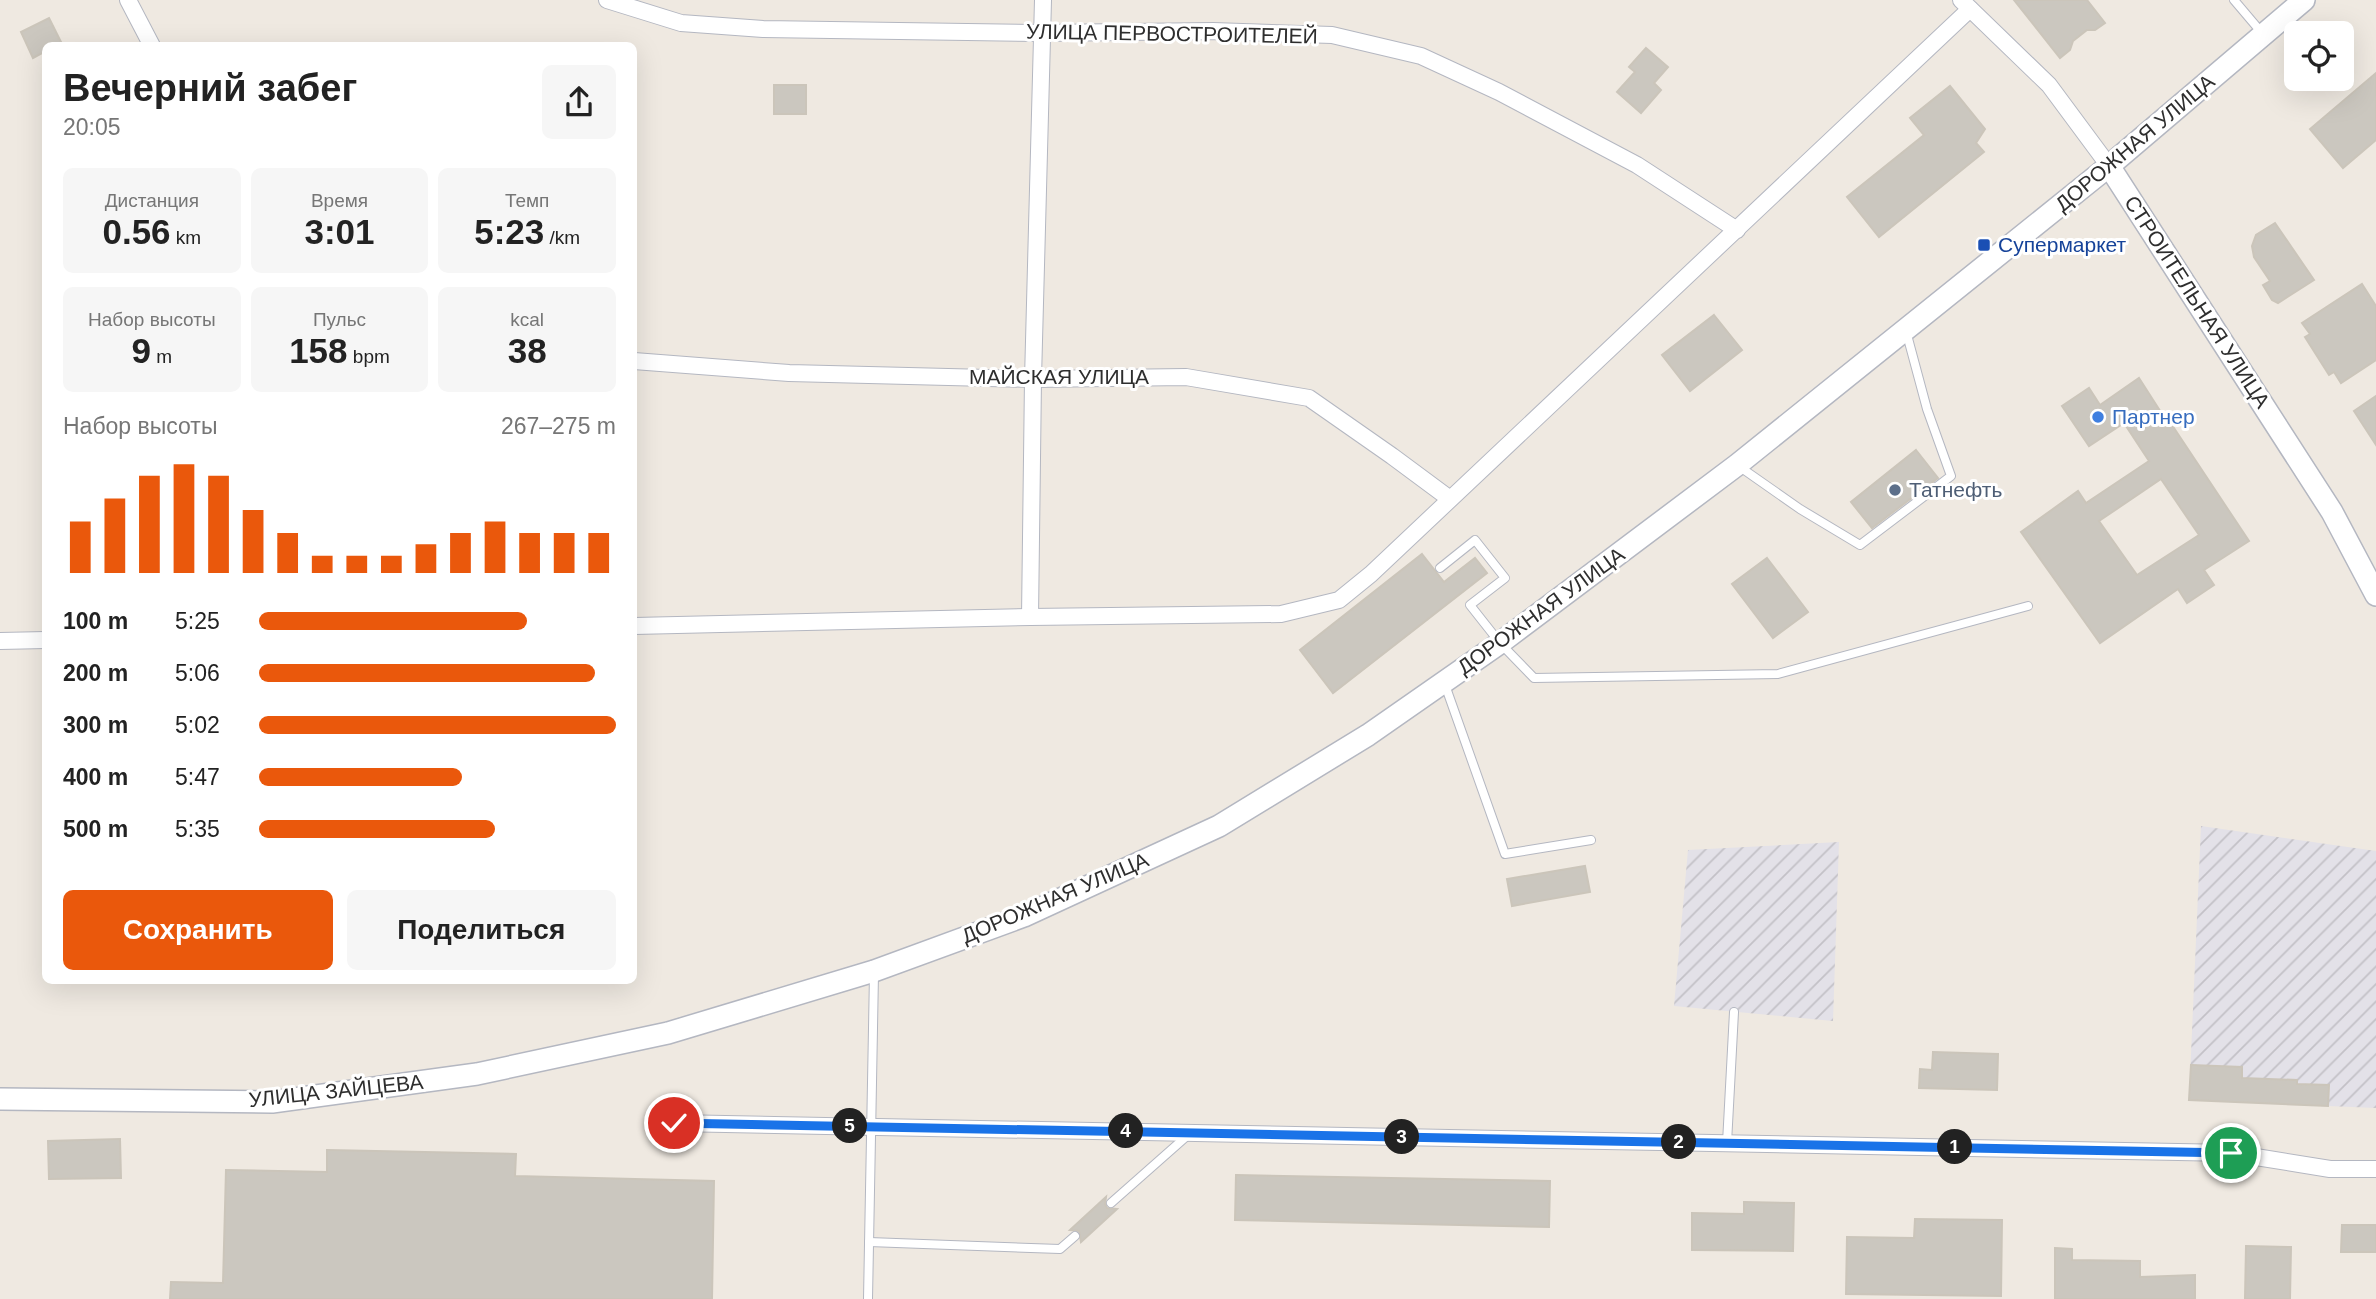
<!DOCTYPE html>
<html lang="ru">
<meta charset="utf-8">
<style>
:root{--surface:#fff;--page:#f6f6f6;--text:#222;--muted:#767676;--accent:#ea580c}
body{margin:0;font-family:Arial,sans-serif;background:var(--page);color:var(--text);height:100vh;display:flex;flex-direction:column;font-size:26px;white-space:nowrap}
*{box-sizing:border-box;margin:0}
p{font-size:23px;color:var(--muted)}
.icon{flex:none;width:38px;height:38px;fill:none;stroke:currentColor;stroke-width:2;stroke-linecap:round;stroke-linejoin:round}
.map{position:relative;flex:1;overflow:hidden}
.drawer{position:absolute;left:42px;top:42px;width:595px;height:942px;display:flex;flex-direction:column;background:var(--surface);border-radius:10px;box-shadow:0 7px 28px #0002}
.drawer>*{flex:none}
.fabs{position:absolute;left:2284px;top:21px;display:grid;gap:14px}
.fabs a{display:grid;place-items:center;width:70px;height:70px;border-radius:10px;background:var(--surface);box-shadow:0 7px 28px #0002;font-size:35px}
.pin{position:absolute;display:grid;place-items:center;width:60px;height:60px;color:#fff;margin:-30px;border:4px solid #fff;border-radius:50%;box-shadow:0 2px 7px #0007}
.km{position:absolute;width:35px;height:35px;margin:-18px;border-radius:50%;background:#222;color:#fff;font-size:19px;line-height:35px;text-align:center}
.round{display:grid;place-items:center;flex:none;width:74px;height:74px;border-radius:10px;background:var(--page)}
.head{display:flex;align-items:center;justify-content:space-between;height:119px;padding:0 21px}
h1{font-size:38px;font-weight:800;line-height:52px}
.metrics{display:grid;grid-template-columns:repeat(3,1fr);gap:10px;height:119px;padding:7px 21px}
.metrics div{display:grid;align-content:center;border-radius:10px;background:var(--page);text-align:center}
.metrics b{font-size:35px;font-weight:800}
.metrics small{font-size:19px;font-weight:400}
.metrics p{font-size:19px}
.chart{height:196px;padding:14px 21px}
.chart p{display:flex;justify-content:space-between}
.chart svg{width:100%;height:126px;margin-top:7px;stroke:var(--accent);stroke-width:6}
.primary-button{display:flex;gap:14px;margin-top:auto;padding:14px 21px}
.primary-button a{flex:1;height:80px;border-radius:10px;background:var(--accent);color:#fff;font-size:28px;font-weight:800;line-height:80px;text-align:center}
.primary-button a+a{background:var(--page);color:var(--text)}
ul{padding:0 21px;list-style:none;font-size:23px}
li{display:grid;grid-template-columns:112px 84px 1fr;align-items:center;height:52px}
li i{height:18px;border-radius:9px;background:var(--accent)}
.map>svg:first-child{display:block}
.industrial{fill:url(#industrial-furrows)}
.building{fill:#cbc7bf;stroke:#cbc5ba;stroke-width:2;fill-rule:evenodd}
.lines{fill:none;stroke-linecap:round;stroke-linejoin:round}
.lane-casing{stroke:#b4b7c1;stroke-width:10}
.street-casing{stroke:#b4b7c1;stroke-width:18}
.secondary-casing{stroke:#b4b7c1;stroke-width:24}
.lane{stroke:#fff;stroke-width:8}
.street{stroke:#fff;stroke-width:16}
.secondary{stroke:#fff;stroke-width:21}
.route-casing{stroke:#fff;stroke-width:14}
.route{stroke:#1a73e8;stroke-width:9}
.transit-dot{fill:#1a4fb4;stroke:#fff;stroke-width:2.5}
.shop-dot{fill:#3f7fe0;stroke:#fff;stroke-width:2.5}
.service-dot{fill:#5c6f8a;stroke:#fff;stroke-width:2.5}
.labels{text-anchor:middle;stroke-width:6;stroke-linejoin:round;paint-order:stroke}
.street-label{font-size:21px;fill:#2e2e2e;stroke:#fff}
.transit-label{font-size:21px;fill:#164399;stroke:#fff;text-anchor:start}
.shop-label{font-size:21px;fill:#366cbe;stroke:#fff;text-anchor:start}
.service-label{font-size:21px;fill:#4e5e75;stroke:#fff;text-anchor:start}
</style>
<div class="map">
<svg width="2376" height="1299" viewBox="0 0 2376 1299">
<defs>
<pattern id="industrial-furrows" width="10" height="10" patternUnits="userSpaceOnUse" patternTransform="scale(1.75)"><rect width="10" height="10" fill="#e3e1e8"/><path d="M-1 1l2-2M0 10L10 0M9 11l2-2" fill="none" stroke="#c3c1c7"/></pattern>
</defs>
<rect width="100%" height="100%" fill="#efe9e1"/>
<g class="industrial">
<polygon points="2201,826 2376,851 2376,1108 2189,1100"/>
<polygon points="1839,842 1833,1021 1674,1006 1688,850"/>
</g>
<g class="building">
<polygon points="2014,0 2087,0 2105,23 2095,30 2087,30 2073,41 2070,50 2060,58"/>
<polygon points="49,18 63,46 46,46 46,51 33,58 21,32"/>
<polygon points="1646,48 1668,67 1654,83 1661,90 1641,113 1617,92 1635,72 1629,67"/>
<polygon points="2376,73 2376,140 2343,168 2310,129"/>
<rect x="774" y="85" width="32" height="29"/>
<polygon points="1950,86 1985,129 1976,143 1984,152 1879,237 1847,197 1924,135 1910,118"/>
<polygon points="2275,223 2314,280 2278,303 2272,300 2263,285 2270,281 2254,257 2252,246 2256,235"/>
<polygon points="2362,284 2376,306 2376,360 2341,383 2334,372 2329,375 2305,337 2310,334 2302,323"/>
<polygon points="1714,315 1742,350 1690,391 1662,355"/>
<path d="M 2139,378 L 2164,417 L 2166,416 L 2249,541 L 2204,570 L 2214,585 L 2187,603 L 2178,589 L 2100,643 L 2021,532 L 2078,491 L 2086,503 L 2149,461 L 2124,423 L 2089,446 L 2062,406 L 2089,388 L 2100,405 ZM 2161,479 L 2199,535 L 2137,575 L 2099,521 Z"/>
<polygon points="2376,396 2376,445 2354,411"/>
<polygon points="1916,450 1938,478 1872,528 1851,502"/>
<polygon points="1422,554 1444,582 1475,558 1487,573 1333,693 1300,650"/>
<polygon points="1767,558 1808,612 1773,638 1732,584"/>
<polygon points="1585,866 1590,892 1512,906 1507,879"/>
<polygon points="1933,1052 1998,1054 1997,1090 1919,1088 1920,1069 1932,1070"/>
<polygon points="2191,1065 2242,1067 2242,1078 2297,1080 2297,1084 2329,1085 2328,1106 2189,1100"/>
<polygon points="120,1139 121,1178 49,1179 48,1141"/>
<polygon points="327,1150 516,1154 515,1176 714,1181 712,1299 170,1299 171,1282 223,1283 226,1170 327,1172"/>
<polygon points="1236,1175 1550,1181 1549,1227 1235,1220"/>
<polygon points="1106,1197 1105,1204 1107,1208 1117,1209 1081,1242 1079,1231 1070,1230"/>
<polygon points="1744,1202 1794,1203 1793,1251 1692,1250 1692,1213 1744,1214"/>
<polygon points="1915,1219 2002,1220 2001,1296 1846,1294 1847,1237 1914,1238"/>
<polygon points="2342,1225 2376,1225 2376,1252 2341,1252"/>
<polygon points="2246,1246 2291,1247 2290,1299 2245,1299"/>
<polygon points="2055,1248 2072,1249 2072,1260 2140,1261 2140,1277 2195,1275 2195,1299 2055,1299"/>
</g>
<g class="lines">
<g class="lane-casing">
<g id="lane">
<polyline points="2234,0 2262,33"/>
<polyline points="1740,467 1800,509 1860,545 1951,476 1927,409 1906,331"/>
<polyline points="1440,568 1475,540 1505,578 1470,605 1500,643 1534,678 1778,674 2028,606"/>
<polyline points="1444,682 1505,854 1591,840"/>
<polyline points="1727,1143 1734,1012"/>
<polyline points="1111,1203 1188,1135"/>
<polyline points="869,1242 1060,1249 1075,1236"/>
<polyline points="868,1299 874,974"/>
</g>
</g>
<g class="street-casing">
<g id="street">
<polyline points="128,0 152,46"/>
<polyline points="607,0 681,23 763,29 1041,33 1213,31 1332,35 1421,56 1499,92 1637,165 1737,230"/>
<polyline points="1961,0 2049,85 2109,166"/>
<polyline points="634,361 789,373 1033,379 1186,377 1309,398 1392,456 1450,499"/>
<polyline points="1030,617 1033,379 1043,0"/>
<polyline points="634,626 1030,617 1281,614 1339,600 1371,574 1970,9"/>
<polyline points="0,641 46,640"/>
<polyline points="674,1123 2231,1153 2330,1169 2376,1169"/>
</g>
</g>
<g class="secondary-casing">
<g id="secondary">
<polyline points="2109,166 2332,512 2376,595"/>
<polyline points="0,1099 272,1102 477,1074 668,1033 874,971 1024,916 1219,826 1368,735 1500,643 1737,465 2109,166 2304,0"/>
</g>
</g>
<use href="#lane" class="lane"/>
<use href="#street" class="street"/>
<use href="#secondary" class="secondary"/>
</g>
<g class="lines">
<g class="route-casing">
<polyline id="route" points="674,1123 2231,1153"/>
</g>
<use href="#route" class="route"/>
</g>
<rect class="transit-dot" x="1977" y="238" width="14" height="14" rx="3.5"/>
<circle class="shop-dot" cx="2098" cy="417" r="7"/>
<circle class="service-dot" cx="1895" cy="490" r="7"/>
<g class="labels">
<g class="street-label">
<text transform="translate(1172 34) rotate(1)" y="7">УЛИЦА ПЕРВОСТРОИТЕЛЕЙ</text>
<text transform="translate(2135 143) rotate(-40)" y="7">ДОРОЖНАЯ УЛИЦА</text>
<text transform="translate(2197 302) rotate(57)" y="7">СТРОИТЕЛЬНАЯ УЛИЦА</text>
<text x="1059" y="384">МАЙСКАЯ УЛИЦА</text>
<text transform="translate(1541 611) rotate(-36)" y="7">ДОРОЖНАЯ УЛИЦА</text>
<text transform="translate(1055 898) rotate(-23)" y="7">ДОРОЖНАЯ УЛИЦА</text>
<text transform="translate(336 1091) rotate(-6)" y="7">УЛИЦА ЗАЙЦЕВА</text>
</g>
<g class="transit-label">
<text x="1998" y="252">Супермаркет</text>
</g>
<g class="shop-label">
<text x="2112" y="424">Партнер</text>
</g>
<g class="service-label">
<text x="1909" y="497">Татнефть</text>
</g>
</g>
</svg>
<div class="fabs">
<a><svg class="icon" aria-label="locate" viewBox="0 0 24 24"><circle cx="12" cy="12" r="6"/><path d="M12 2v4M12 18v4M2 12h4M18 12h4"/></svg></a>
</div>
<div class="pin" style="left:2231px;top:1153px;background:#1e9e55"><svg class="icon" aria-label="arrive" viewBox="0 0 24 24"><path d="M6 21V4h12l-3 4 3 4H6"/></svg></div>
<div class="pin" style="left:674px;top:1123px;background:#d93025"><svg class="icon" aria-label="check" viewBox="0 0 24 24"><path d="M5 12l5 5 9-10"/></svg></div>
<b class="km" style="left:1955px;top:1147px">1</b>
<b class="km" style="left:1679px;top:1142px">2</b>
<b class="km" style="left:1402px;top:1137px">3</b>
<b class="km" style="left:1126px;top:1131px">4</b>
<b class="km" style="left:850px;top:1126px">5</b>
<section class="drawer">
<div class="head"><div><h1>Вечерний забег</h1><p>20:05</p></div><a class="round"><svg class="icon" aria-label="share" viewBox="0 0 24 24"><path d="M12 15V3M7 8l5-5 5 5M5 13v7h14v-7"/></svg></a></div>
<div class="metrics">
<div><p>Дистанция</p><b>0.56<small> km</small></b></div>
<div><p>Время</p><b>3:01</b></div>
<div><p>Темп</p><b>5:23<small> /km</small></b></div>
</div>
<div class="metrics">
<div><p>Набор высоты</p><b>9<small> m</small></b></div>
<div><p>Пульс</p><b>158<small> bpm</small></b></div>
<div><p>kcal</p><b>38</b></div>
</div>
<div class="chart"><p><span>Набор высоты</span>267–275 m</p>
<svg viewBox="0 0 160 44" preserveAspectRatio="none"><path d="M5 44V26M15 44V18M25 44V10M35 44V6M45 44V10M55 44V22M65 44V30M75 44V38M85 44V38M95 44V38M105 44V34M115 44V30M125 44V26M135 44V30M145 44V30M155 44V30"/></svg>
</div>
<ul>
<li><b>100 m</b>5:25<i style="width:75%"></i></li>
<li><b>200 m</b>5:06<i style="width:94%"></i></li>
<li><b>300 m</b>5:02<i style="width:100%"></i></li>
<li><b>400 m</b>5:47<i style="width:57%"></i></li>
<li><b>500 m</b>5:35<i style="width:66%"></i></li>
</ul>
<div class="primary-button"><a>Сохранить</a><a>Поделиться</a></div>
</section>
</div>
